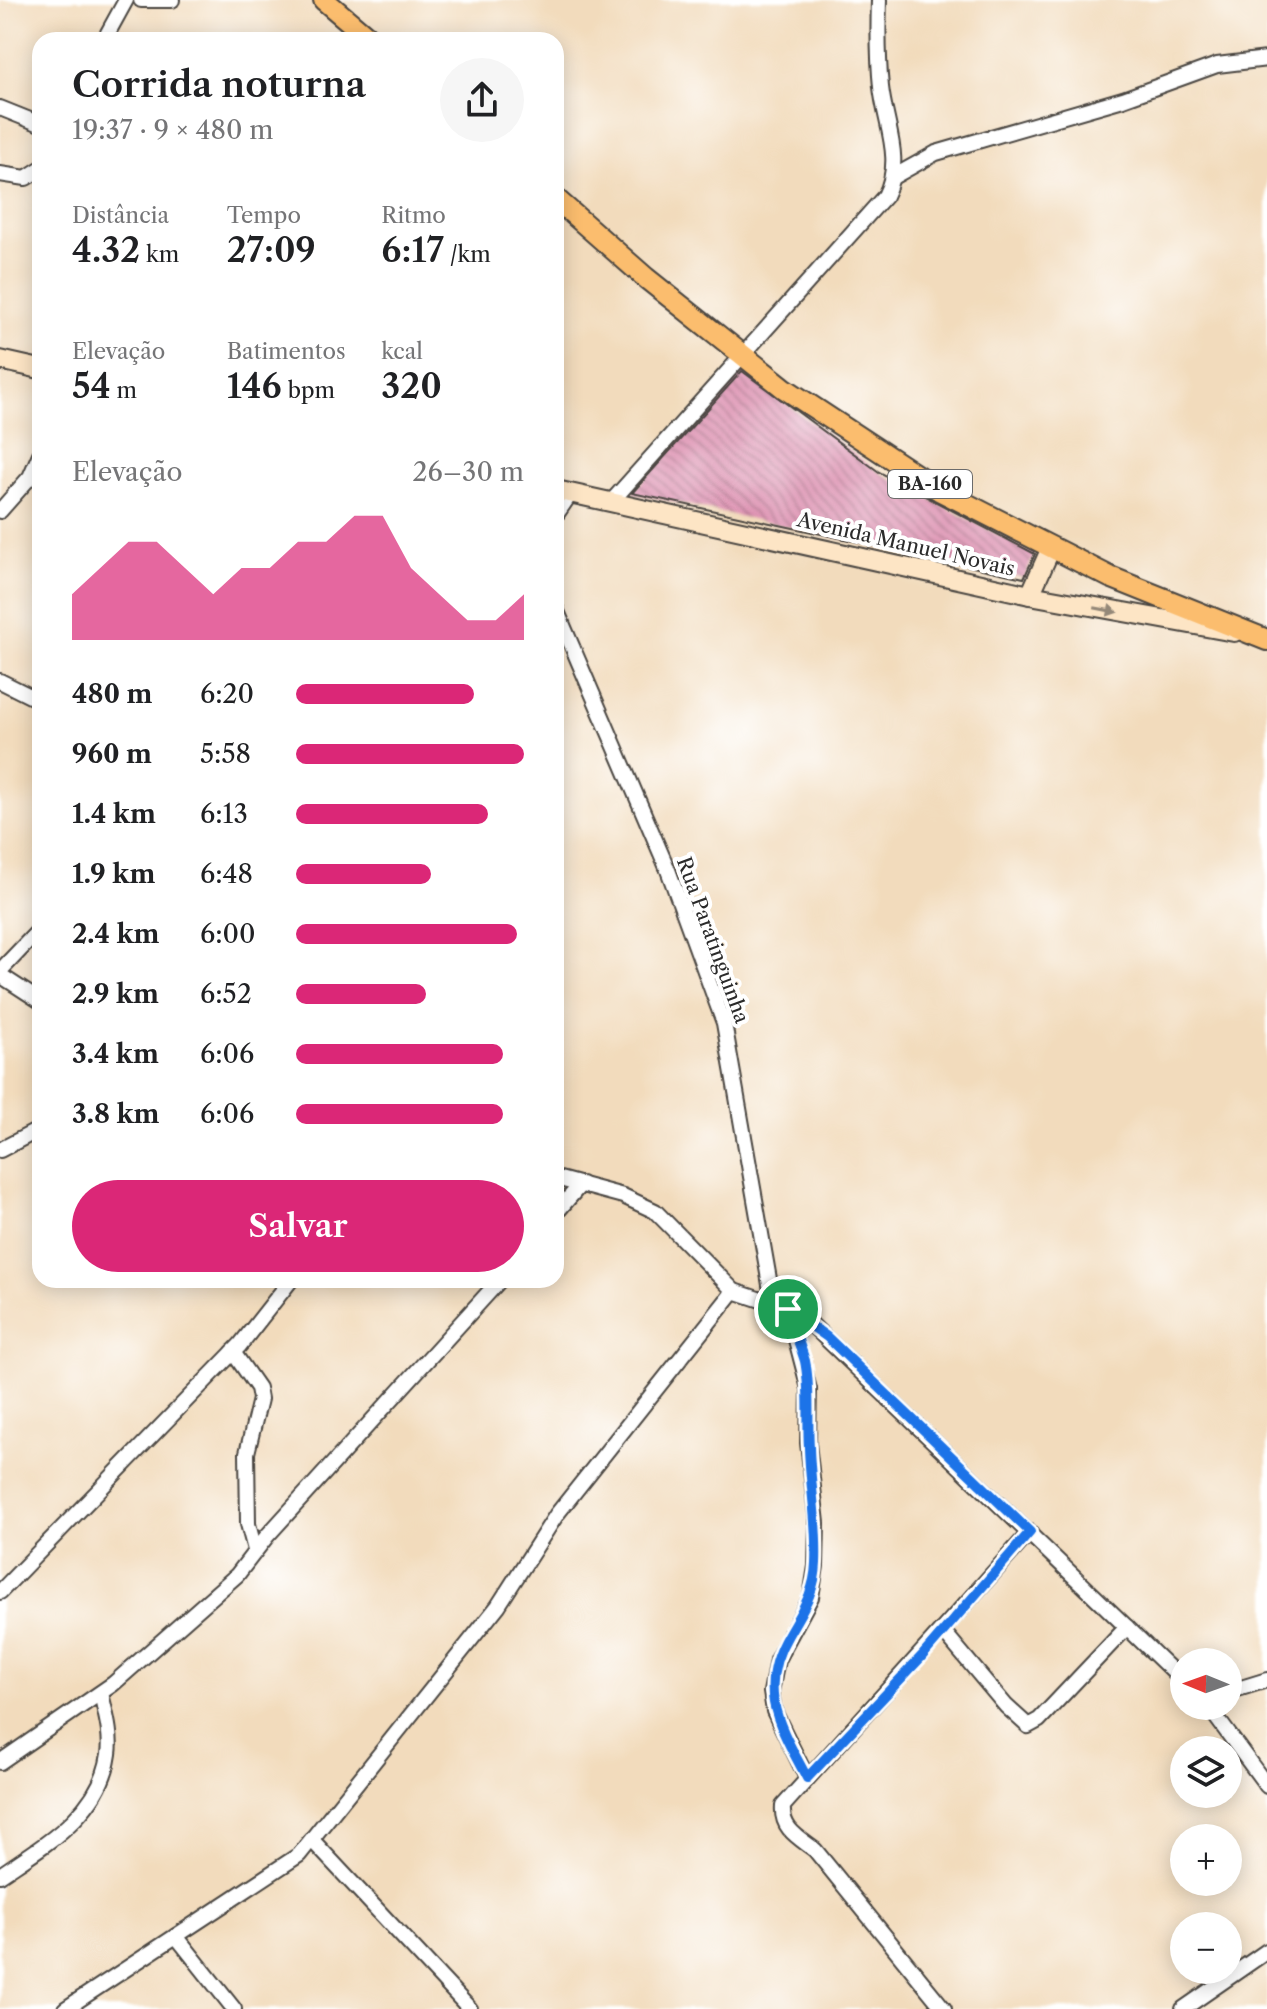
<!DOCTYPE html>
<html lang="pt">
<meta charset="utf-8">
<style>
:root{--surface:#fff;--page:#f6f6f6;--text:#202124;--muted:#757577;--accent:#db2777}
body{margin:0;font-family:"Libre Caslon Text",serif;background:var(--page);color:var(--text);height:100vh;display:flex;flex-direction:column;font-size:30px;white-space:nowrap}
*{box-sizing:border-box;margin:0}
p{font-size:26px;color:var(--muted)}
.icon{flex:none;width:44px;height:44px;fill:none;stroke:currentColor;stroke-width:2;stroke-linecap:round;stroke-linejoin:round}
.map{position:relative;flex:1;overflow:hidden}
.side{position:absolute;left:32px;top:32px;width:532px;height:1256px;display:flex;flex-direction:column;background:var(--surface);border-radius:24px;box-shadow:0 4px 20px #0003}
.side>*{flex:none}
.needle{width:52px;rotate:271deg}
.fabs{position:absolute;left:1170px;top:1648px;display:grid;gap:16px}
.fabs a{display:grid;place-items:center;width:72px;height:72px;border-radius:50%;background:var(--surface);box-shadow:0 4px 20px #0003;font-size:40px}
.pin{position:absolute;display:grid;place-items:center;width:68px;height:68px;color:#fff;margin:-34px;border:4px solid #fff;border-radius:50%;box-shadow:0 2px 8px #0007}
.round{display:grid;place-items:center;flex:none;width:84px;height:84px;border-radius:42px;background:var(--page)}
.head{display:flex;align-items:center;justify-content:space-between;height:136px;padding:0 40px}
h1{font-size:36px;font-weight:600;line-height:60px}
.figures{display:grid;grid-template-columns:repeat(3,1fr);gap:12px;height:136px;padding:8px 40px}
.figures div{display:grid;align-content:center}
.figures b{font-size:34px;font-weight:600}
.figures small{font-size:22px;font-weight:400}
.figures p{font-size:22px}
.chart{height:224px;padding:16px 40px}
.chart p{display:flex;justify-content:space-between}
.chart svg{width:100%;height:144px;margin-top:8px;fill:var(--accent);opacity:.7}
.cta{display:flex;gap:16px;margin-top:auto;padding:16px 40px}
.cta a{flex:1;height:92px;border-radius:48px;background:var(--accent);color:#fff;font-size:32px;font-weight:600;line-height:92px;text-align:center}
ul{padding:0 40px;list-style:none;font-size:26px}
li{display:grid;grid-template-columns:128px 96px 1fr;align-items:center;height:60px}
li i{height:20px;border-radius:10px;background:var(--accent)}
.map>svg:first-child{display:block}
.building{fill:url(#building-back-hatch)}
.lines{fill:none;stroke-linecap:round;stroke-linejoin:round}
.street-casing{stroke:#494541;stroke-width:18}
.secondary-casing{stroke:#494541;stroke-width:22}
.primary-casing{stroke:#494541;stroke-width:24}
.street{stroke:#fff;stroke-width:14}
.secondary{stroke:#fde5c5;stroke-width:18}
.primary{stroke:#fbbd6e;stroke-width:20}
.oneway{fill:#948878}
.route-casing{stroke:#fff;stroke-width:16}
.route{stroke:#1a73e8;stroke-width:10}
.labels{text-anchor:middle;stroke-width:8;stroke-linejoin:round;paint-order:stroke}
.shield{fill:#fff;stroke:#6b6b6b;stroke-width:2}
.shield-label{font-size:18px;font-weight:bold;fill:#2b2b2b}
.street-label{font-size:20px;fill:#2b2b2b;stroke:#fff}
</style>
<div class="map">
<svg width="1267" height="2009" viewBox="0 0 1267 2009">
<defs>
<pattern id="building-back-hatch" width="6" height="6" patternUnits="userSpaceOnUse" patternTransform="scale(2)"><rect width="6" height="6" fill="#dd91b1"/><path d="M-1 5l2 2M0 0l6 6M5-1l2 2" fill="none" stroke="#b37790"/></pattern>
</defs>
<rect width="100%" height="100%" fill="#fff"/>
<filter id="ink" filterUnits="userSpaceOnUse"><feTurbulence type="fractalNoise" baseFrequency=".0125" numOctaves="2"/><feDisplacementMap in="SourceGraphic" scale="16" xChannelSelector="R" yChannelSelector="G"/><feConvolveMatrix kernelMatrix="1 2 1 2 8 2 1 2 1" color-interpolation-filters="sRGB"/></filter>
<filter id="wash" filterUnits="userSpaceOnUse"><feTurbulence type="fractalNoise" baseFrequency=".006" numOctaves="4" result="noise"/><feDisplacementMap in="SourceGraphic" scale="32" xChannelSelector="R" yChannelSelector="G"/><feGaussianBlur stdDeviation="1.8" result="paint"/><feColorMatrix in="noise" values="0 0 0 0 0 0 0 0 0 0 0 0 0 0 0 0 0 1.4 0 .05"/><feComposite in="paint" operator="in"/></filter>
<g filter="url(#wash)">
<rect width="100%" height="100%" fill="#f2dbbc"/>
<g id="blocks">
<polygon class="building" points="742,371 879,472 1035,554 1024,578 632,493"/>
</g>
</g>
<g filter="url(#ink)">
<use href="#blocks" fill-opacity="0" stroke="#494541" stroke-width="2"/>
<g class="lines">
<g class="street-casing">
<g id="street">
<polyline points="141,0 172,0"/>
<polyline points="104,40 126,0"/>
<polyline points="0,108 40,124"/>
<polyline points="0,174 26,178 40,169"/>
<polyline points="893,177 936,153 1123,99 1217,65 1267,59"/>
<path d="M 612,501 L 885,196 C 904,159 885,125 881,87 C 878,58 878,29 879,0"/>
<polyline points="0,511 30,477 40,454"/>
<polyline points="556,515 571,493"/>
<polyline points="556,609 668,870 724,1023 773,1302"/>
<polyline points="0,681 40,701"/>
<polyline points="0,971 40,929"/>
<polyline points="0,975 40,1001"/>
<polyline points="0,1150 40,1129"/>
<polyline points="556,1178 623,1196 655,1211 734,1291 788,1309 813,1326 1184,1682"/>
<polyline points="556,1213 581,1184"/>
<polyline points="788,1309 809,1389 808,1443 817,1523 816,1566 811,1597 777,1660 771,1692 774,1711 807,1778"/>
<polyline points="233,1352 258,1388 260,1399 247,1453 248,1524 255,1550"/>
<polyline points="0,1592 240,1345 291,1280"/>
<polyline points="943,1631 1006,1706 1028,1726 1039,1720 1127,1627"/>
<polyline points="1228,1692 1267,1680"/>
<polyline points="1208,1706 1267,1786"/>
<polyline points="0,1762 113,1684 237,1575 267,1536 500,1280"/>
<polyline points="312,1840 470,2009"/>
<path d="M 0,1875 C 44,1845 101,1813 109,1754 C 112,1734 105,1712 101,1693"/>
<polyline points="176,1936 234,2009"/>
<polyline points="65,2009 299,1855 498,1606 557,1514 734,1291"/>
<path d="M 944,2009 L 815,1850 C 798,1837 781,1829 783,1806 L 1030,1532"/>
<polyline points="1183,2009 1267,1951"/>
</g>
</g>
<g class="secondary-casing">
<g id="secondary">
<polyline points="0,360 40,369"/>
<polyline points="556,490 1030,595 1234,632"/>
<polyline points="1030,595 1051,548"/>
</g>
</g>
<g class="primary-casing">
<g id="primary">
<polyline points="324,0 371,40"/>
<polyline points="556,199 646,278 784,388 939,490 1110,577 1267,640"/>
</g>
</g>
<use href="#street" class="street"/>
<use href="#secondary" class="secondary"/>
<use href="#primary" class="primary"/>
</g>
<defs><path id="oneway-solid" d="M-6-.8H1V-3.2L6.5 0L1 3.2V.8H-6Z" transform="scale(2)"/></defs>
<use class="oneway" href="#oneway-solid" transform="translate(1106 610) rotate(11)"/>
</g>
<g class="lines" filter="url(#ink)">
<g class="route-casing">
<path id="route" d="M 788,1309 L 827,1337 L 1030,1532 L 922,1656 L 807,1778 C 781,1728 755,1691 788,1635 C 802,1610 815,1593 816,1563 C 818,1523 810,1486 809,1447 C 807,1418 811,1390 805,1361 C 800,1344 792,1327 788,1309 Z"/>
</g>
<use href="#route" class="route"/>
</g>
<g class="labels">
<rect class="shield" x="888" y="470" width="84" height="28" rx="6"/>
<g class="shield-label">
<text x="930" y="490">BA-160</text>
</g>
<g class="street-label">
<text transform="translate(906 544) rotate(13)" y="7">Avenida Manuel Novais</text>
<text transform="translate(713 940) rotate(70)" y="7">Rua Paratinguinha</text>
</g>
</g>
</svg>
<div class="fabs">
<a><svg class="needle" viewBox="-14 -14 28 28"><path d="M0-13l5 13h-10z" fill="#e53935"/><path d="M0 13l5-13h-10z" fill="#757577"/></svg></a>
<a><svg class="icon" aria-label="layers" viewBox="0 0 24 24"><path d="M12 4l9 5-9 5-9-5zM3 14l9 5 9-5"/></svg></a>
<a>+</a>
<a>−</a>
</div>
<div class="pin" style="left:788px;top:1309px;background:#1e9e55"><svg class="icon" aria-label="arrive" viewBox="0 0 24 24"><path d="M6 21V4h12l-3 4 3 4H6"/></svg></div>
<section class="side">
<div class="head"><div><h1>Corrida noturna</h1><p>19:37 · 9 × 480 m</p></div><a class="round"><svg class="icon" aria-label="share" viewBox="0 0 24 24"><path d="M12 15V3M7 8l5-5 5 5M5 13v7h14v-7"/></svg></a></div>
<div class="figures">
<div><p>Distância</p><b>4.32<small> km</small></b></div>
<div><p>Tempo</p><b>27:09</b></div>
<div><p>Ritmo</p><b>6:17<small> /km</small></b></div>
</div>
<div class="figures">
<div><p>Elevação</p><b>54<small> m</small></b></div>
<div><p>Batimentos</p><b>146<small> bpm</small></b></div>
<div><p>kcal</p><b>320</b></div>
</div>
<div class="chart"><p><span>Elevação</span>26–30 m</p>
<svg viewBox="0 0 160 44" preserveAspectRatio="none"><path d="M0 44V30L10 22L20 14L30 14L40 22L50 30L60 22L70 22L80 14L90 14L100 6L110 6L120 22L130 30L140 38L150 38L160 30V44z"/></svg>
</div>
<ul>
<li><b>480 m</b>6:20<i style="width:78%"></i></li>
<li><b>960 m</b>5:58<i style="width:100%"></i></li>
<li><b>1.4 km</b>6:13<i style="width:84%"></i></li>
<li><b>1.9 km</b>6:48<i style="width:59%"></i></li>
<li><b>2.4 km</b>6:00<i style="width:97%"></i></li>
<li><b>2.9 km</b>6:52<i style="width:57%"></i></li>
<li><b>3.4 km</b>6:06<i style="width:91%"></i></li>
<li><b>3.8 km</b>6:06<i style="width:91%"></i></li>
</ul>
<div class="cta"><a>Salvar</a></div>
</section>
</div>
